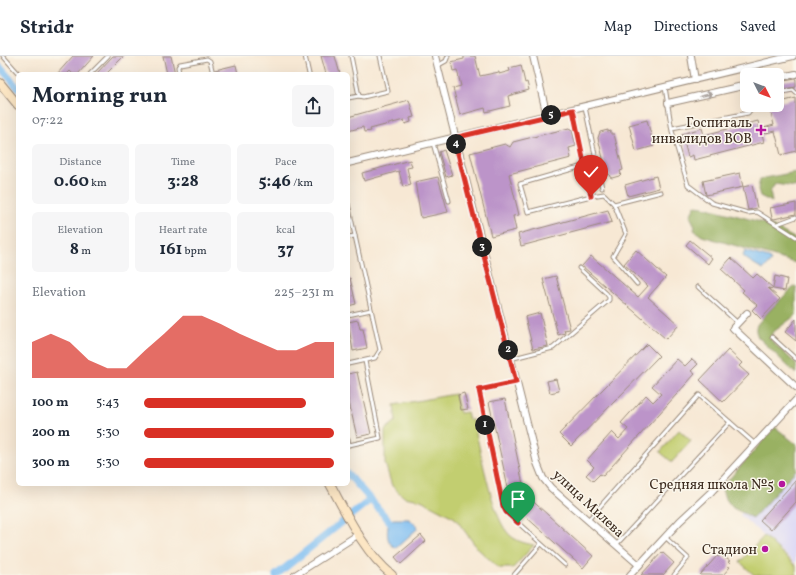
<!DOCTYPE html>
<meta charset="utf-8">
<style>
:root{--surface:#fff;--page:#f6f6f7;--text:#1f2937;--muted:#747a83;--line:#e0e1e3;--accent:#d93025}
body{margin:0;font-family:Vollkorn,serif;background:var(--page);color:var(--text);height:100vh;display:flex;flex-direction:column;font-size:15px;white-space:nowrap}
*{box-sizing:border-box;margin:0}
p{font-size:13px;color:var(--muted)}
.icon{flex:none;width:22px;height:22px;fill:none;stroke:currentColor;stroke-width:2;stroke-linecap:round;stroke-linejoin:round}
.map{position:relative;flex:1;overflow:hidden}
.side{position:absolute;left:16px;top:16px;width:334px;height:414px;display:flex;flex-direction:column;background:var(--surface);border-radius:6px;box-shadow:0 4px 16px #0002}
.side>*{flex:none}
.needle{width:26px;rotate:132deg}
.tools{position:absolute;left:740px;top:12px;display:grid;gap:8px}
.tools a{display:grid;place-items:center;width:44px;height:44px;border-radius:6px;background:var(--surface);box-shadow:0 4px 16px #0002;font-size:20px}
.pin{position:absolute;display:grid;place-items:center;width:34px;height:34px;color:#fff;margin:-41px -17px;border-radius:50% 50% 50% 0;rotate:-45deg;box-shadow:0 0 4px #0007}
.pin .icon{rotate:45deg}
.km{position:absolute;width:20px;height:20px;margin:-10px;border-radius:50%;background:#222;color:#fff;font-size:11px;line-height:20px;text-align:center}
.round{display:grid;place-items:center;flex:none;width:42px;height:42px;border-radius:6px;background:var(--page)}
.overview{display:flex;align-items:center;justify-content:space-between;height:68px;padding:0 16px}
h1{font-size:22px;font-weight:700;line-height:30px}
.stats{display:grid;grid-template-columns:repeat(3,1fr);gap:6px;height:68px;padding:4px 16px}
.stats div{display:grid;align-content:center;border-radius:6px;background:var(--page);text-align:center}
.stats b{font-size:17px;font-weight:700}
.stats small{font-size:11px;font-weight:400}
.stats p{font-size:11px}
.chart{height:112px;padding:8px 16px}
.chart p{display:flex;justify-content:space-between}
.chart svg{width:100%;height:72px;margin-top:4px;fill:var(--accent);opacity:.7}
ul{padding:0 16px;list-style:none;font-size:13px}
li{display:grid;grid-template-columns:64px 48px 1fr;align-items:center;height:30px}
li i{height:10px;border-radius:5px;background:var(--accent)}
header{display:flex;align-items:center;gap:24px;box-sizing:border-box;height:56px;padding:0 20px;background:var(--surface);border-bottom:1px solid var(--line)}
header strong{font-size:19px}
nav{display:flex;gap:22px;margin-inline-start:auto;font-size:14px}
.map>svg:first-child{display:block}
.built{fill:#d9d6f7}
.green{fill:#c2ce70;stroke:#7e7c47}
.forest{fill:#99b162;stroke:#6a6e40}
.water{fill:#7ebef2;stroke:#5c7488}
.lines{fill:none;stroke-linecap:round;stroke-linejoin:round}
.canal{stroke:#7ebef2;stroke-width:7}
.building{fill:#bc94c9}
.lane-casing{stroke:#998979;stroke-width:5}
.street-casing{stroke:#998979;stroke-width:8}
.secondary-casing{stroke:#998979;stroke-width:10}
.lane{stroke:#fff;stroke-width:3}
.street{stroke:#fff;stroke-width:6}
.secondary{stroke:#fce6c4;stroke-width:8}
.oneway{stroke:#a79f9a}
.route-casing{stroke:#fff;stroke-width:8}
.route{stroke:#d93025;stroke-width:5}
.poi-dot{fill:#b5179e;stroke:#fbf7ec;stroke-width:1.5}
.labels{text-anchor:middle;stroke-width:3;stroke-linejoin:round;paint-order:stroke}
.poi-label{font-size:14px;fill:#3b2a1e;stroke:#fbf7ec;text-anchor:end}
.street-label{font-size:14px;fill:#3b2a1e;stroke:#fbf7ec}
</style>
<header>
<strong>Stridr</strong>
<nav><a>Map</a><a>Directions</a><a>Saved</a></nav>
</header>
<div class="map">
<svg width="796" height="519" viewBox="0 0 796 519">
<rect width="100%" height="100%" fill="#fbf7ec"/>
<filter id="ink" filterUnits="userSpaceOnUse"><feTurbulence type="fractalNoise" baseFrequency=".025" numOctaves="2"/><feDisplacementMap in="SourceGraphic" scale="8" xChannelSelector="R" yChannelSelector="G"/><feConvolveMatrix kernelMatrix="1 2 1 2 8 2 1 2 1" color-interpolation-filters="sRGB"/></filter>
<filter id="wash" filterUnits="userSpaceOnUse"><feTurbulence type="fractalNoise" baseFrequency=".012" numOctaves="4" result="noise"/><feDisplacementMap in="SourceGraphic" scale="16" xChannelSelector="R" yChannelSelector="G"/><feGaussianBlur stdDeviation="0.9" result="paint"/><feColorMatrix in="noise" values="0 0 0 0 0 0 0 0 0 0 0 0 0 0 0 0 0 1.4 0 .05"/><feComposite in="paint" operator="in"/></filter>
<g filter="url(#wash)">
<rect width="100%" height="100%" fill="#f7e8d4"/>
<polygon class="built" points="796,397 796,508 740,459"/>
<g class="green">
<path d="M 455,338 L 460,357 L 467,356 L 469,364 L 473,364 C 480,391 491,456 507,476 C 514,485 524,487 534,489 L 513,512 L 499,512 L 478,493 L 455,462 L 421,444 L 404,441 L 392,430 L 385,407 L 385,374 L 396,365 L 394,349 Z"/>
<polygon points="679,374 691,385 672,406 660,396"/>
<polygon points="764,480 796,510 796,519 754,519 740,506"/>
</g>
<g class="forest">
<polygon points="796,116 796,131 775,128 770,136 772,146 760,140 758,133 760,123"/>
<polygon points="695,150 704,151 768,168 794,182 796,186 796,207 702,180 694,174 695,170 690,160"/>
<path d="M 796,230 L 796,259 L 772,277 L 771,284 L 796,308 L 796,318 L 758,281 C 756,276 755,273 757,269 C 760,264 791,232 796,230 Z"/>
<polygon points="775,371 796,388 796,414 753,462 733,452 725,442 722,434 724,429"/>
</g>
<g class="water">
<path d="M 745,195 L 769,202 L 771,205 L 763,214 C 756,208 749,206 743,200 Z"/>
<path d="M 393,463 L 409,463 L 417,470 L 417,473 L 396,492 C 386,487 387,478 388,469 Z"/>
</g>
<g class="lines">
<g class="canal">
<polyline points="0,11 18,32"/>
<polyline points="348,418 390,466"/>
<polyline points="276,519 370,444"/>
</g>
</g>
<g id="blocks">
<g class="building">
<polygon points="73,0 94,0 78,18 73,18 70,15 67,18 57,18"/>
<polygon points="113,0 124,0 106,18 96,18"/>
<polygon points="163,0 171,0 175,18 167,18"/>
<polygon points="321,0 335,0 340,18 326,18"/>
<polygon points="464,0 475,0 480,20 499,16 499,18 510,15 509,12 521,9 525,27 527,26 529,34 508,40 510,50 486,56 485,52 460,59 453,32 461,30 457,14 453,15 451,6 464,3"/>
<polygon points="236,9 238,18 216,18 215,14"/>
<polygon points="796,23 796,31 777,34 777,26"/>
<polygon points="796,42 796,95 781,99 775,75 762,78 764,86 694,104 693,99 688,101 682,78 702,72 704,79 758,65 760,73 774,69 769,49 777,49 777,47"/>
<polygon points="409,44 414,61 410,62 411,66 405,68 404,64 370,73 371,75 364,76 363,71 348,75 348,61"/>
<polygon points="647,64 654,90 636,95 629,69"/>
<polygon points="569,72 572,74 576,90 569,92 571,102 509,118 519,159 513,160 516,174 491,180 470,97 505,88 510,91 513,86"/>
<polygon points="608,74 608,76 611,75 611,78 614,78 623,114 620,115 621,118 619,120 612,122 610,121 609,118 607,118 598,82 600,76"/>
<polygon points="444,94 452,119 446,121 439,96"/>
<polygon points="410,104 412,111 407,112 411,129 403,131 399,115 364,125 362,117"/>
<polygon points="740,117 743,131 706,139 703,125"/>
<polygon points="656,120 659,132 628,140 625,129"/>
<polygon points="438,121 448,156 421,162 415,126"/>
<polygon points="752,129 757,152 748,154 743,131"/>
<polygon points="796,147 796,158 774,163 772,162 770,152"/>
<polygon points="608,154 612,166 521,190 518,178"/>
<polygon points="690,184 712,202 708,208 686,189"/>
<polygon points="636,194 666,221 648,241 679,269 666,283 582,210 591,200 638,241 648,230 624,208"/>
<polygon points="731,202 753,222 757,218 773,232 775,220 787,223 785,235 768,232 780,243 761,263 752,254 757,249 742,236 744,234 721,213"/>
<polygon points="556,220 570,273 564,274 565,277 558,279 543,223"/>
<polygon points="350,222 356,248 348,250 348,223"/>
<polygon points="540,257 548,290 533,293 525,261"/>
<polygon points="796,263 796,285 785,276"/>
<polygon points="358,264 360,273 363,273 367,292 353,295 348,266"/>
<polygon points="647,288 659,300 571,390 559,378"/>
<polygon points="728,294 742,307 739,310 749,319 723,346 700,324"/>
<polygon points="677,303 685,310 692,303 698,308 691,315 695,318 603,420 600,418 593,425 586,419 594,411 587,404 612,376 619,383 628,373 621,367 646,339 653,346 661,338 652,330"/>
<polygon points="357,316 371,378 357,381 348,342 348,318"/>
<polygon points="556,323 559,335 550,337 547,325"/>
<polygon points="464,337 468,353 461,354 458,339"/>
<polygon points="505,343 525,438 510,441 489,346"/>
<polygon points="796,424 796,446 771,474 760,464"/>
<polygon points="526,439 593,500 583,512 515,451"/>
<polygon points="421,479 426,485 401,508 395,501"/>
<polygon points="662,496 674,507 663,519 641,519"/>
<polygon points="721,499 730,505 728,506 730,508 728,510 730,511 723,519 700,519 717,500 719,501"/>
</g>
</g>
</g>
<g filter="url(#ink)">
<use href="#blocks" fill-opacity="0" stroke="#998979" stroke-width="1"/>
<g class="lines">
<g class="lane-casing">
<g id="lane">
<polyline points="3,0 19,18"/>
<polyline points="305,0 309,18"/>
<polyline points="437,10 446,5 448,0"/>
<polyline points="90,18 108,0"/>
<polyline points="179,18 178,11 180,8 207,3 210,5 213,18"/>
<polyline points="665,31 672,75 688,129 712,147 748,157 757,156 796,181"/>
<polyline points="777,37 793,34 796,37"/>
<polyline points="359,40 363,41 388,35 380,0"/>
<polyline points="348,42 359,40 351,0"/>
<polyline points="585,51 602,132"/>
<polyline points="573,54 591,140 528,156 520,128 583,110"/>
<polyline points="672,72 748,57 754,49"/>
<polyline points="433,87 449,145"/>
<polyline points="591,140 604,138 614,148 661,136"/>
<polyline points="348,148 380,294 375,302 348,308"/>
<polyline points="614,148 626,178 613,200 637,228"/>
<polyline points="777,168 796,161"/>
<polyline points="348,181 355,180"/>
<polyline points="698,231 738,267"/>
<polyline points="348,259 371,254"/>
<polyline points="772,281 796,303"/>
<polyline points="510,303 553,292 609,244 609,241 606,237 579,212"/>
<polyline points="516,326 479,335 503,450 506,456 565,509"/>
<polyline points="348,383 349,389 380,382 365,305"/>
<polyline points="588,464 699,339 755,388"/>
<polyline points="665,481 688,502 674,519"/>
<polyline points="616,489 730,366"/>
<polyline points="514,519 541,488"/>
</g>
</g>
<g class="street-casing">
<g id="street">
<polyline points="435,0 537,407 543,422 551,432 639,509"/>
<polyline points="533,0 547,60"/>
<polyline points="691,0 695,24"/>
<polyline points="777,22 796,18"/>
<polyline points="668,47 747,29"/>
<polyline points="348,107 793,0"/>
<polyline points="747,257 733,272 796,331"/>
<polyline points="295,519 359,478"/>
<polyline points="630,519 680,465 711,436 796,344"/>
</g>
</g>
<g class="secondary-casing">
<g id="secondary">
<polyline points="0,27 18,49"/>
<path d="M 330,428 C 347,459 364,496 392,519"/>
</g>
</g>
<use href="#lane" class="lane"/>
<use href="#street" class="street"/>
<use href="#secondary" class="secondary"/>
</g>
<defs><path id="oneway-shaft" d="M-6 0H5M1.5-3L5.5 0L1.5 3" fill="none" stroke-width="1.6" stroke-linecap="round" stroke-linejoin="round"/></defs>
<use class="oneway" href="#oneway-shaft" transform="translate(706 39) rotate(-13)"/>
</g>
<g class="lines" filter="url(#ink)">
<g class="route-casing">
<polyline id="route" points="518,467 506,456 503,450 479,334 516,326 454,82 573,54 591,140"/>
</g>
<use href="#route" class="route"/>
</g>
<g class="poi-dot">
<path d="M759 68h4v4h4v4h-4v4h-4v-4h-4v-4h4z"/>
<circle cx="782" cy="428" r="4"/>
<circle cx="765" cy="493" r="4"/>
</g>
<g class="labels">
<g class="poi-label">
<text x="752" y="71">Госпиталь<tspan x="752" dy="16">инвалидов ВОВ</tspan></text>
<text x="774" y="433">Средняя школа №5</text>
<text x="757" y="498">Стадион</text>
</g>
<g class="street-label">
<text transform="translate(589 447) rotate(43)" y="5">улица Милева</text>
</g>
</g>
</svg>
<div class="tools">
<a><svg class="needle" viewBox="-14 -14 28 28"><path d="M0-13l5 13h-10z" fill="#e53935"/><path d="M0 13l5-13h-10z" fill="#747a83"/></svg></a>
</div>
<div class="pin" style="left:518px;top:467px;background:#1e9e55"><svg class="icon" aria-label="arrive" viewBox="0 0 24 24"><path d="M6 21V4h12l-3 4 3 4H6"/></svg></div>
<div class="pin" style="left:591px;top:140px;background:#d93025"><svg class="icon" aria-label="check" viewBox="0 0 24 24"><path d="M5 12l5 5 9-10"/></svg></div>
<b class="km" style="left:485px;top:369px">1</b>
<b class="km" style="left:508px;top:294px">2</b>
<b class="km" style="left:482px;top:191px">3</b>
<b class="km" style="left:456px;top:88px">4</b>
<b class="km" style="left:551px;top:59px">5</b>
<section class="side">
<div class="overview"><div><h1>Morning run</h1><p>07:22</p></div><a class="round"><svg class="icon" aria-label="share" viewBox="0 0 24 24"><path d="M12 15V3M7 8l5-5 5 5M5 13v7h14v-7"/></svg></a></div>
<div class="stats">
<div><p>Distance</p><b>0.60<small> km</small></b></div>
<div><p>Time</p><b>3:28</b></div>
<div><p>Pace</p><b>5:46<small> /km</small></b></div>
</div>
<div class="stats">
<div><p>Elevation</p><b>8<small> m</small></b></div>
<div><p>Heart rate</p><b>161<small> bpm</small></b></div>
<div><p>kcal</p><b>37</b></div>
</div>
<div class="chart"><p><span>Elevation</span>225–231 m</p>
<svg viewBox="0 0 160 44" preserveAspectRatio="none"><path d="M0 44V22L10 17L20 22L30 33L40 38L50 38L60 27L70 17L80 6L90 6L100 11L110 17L120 22L130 27L140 27L150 22L160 22V44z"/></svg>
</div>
<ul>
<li><b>100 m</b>5:43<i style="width:85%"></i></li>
<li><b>200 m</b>5:30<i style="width:100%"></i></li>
<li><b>300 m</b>5:30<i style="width:100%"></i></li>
</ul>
</section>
</div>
